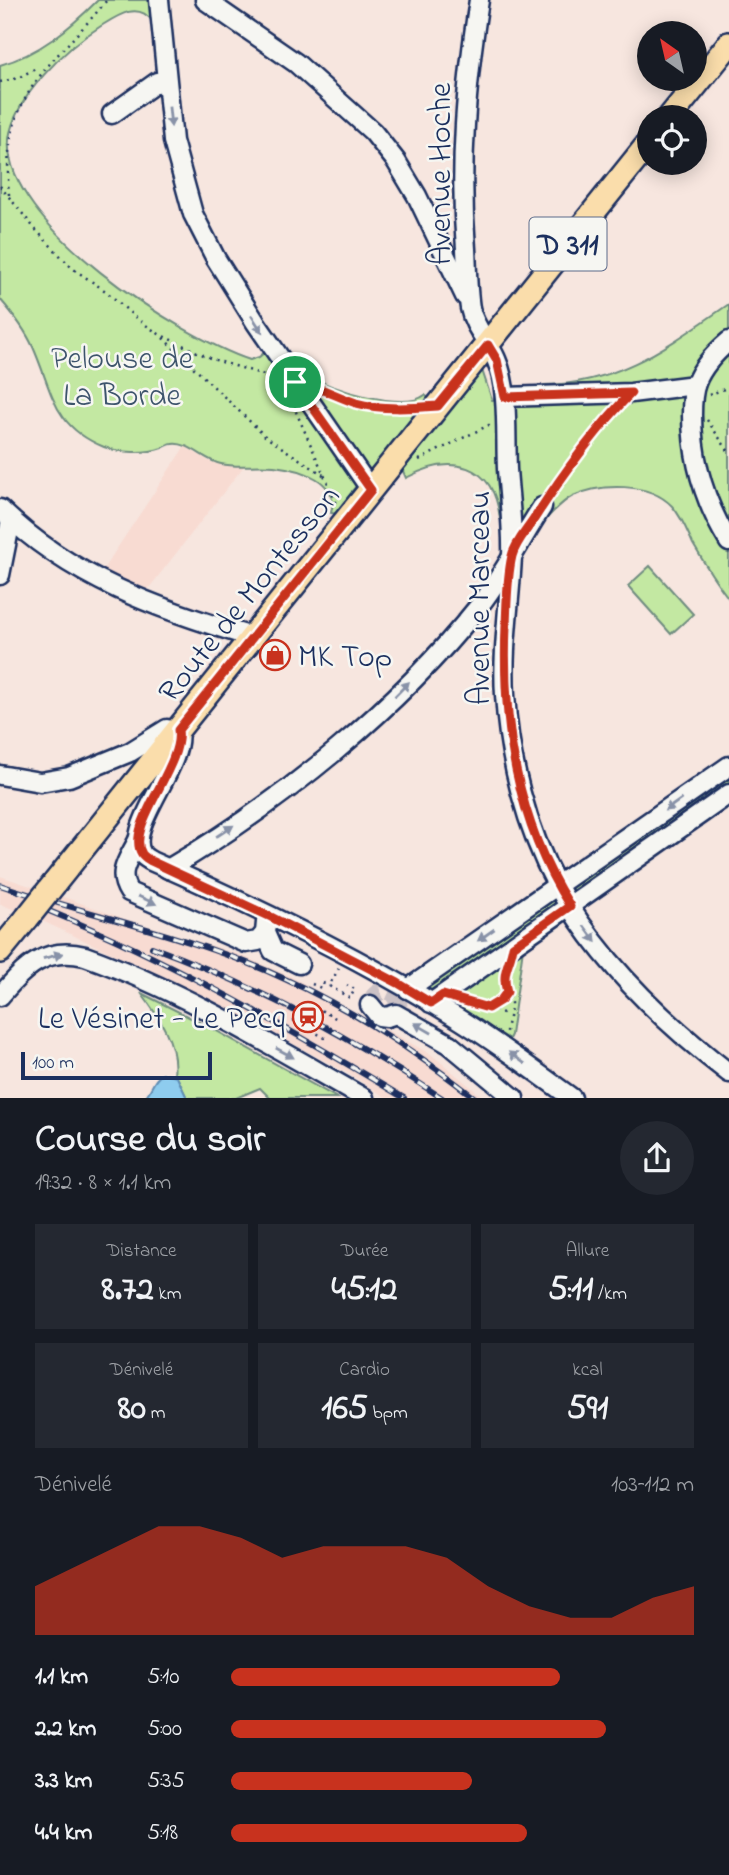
<!DOCTYPE html>
<html lang="fr">
<meta charset="utf-8">
<style>
:root{--surface:#171b24;--page:#242831;--text:#f1f3f6;--muted:#9ea1a6;--accent:#c8321e}
body{margin:0;font-family:"Indie Flower",sans-serif;background:var(--page);color:var(--text);height:100vh;display:flex;flex-direction:column;font-size:26px;white-space:nowrap}
*{box-sizing:border-box;margin:0}
p{font-size:23px;color:var(--muted)}
.icon{flex:none;width:38px;height:38px;fill:none;stroke:currentColor;stroke-width:2;stroke-linecap:round;stroke-linejoin:round}
.map{position:relative;height:1098px;overflow:hidden}
.panel{display:flex;flex-direction:column;background:var(--surface);flex:1}
.panel>*{flex:none}
.needle{width:46px;rotate:326deg}
.buttons{position:absolute;left:637px;top:21px;display:grid;gap:14px}
.buttons a{display:grid;place-items:center;width:70px;height:70px;border-radius:50%;background:var(--surface);box-shadow:0 4px 18px #0003;font-size:35px}
.scale{position:absolute;left:21px;bottom:18px;width:191px;box-sizing:border-box;padding-left:7px;border:4px solid #1b2f5e;border-top:0;font-size:19px;line-height:24px;white-space:nowrap;color:#1b2f5e;-webkit-text-stroke:5px #f6f6f2;paint-order:stroke}
.pin{position:absolute;display:grid;place-items:center;width:60px;height:60px;color:#fff;margin:-30px;border:4px solid #fff;border-radius:50%;box-shadow:0 2px 7px #0007}
.round{display:grid;place-items:center;flex:none;width:74px;height:74px;border-radius:37px;background:var(--page)}
.overview{display:flex;align-items:center;justify-content:space-between;height:119px;padding:0 35px}
h1{font-size:38px;font-weight:700;line-height:52px}
.metrics{display:grid;grid-template-columns:repeat(3,1fr);gap:10px;height:119px;padding:7px 35px}
.metrics div{display:grid;align-content:center;border-radius:0px;background:var(--page);text-align:center}
.metrics b{font-size:35px;font-weight:700}
.metrics small{font-size:19px;font-weight:400}
.metrics p{font-size:19px}
.chart{height:196px;padding:14px 35px}
.chart p{display:flex;justify-content:space-between}
.chart svg{width:100%;height:126px;margin-top:7px;fill:var(--accent);opacity:.7}
ul{padding:0 35px;list-style:none;font-size:23px}
li{display:grid;grid-template-columns:112px 84px 1fr;align-items:center;height:52px}
li i{height:18px;border-radius:9px;background:var(--accent)}
.map>svg:first-child{display:block}
.built{fill:#f8dbd2}
.green{fill:#c3e8a2;stroke:#6f8c80;stroke-width:2}
.water{fill:#8eccee;stroke:#608db4;stroke-width:2}
.lines{fill:none;stroke-linecap:round;stroke-linejoin:round}
.minor-tunnel{stroke:#cbc1c5;stroke-width:18;stroke-dasharray:18 9;stroke-linecap:butt}
.minor-casing{stroke:#1b2f5e;stroke-width:23}
.major-casing{stroke:#1b2f5e;stroke-width:28}
.path{stroke:#1b2f5e;stroke-width:2.5;stroke-dasharray:2 5;stroke-linecap:butt}
.minor{stroke:#f6f6f2;stroke-width:18}
.major{stroke:#faddab;stroke-width:23}
.rail-casing{stroke:#1b2f5e;stroke-width:6}
.rail{stroke:#f6f6f2;stroke-width:3.5;stroke-dasharray:10;stroke-linecap:butt}
.major-bridge-casing{stroke:#1b2f5e;stroke-width:28;stroke-linecap:butt}
.major-bridge{stroke:#faddab;stroke-width:23}
.oneway{fill:#8892a8}
.route-casing{stroke:#fff;stroke-width:14}
.route{stroke:#c8321e;stroke-width:9}
.labels{text-anchor:middle;stroke-width:5;stroke-linejoin:round;paint-order:stroke}
.shield{fill:#f6f6f2;stroke:#5d6b8a;stroke-width:2}
.shield-label{font-size:30px;font-weight:bold;fill:#1b2f5e}
.street-label{font-size:32px;fill:#1b2f5e;stroke:#f6f6f2}
.park-label{font-size:32px;fill:#3d546c;stroke:#f6f6f2}
.poi-label{font-size:32px;fill:#1b2f5e;stroke:#f6f6f2;text-anchor:start}
</style>
<div class="map">
<svg width="729" height="1098" viewBox="0 0 729 1098">
<rect width="100%" height="100%" fill="#f7e6df"/>
<filter id="ink" filterUnits="userSpaceOnUse"><feTurbulence type="fractalNoise" baseFrequency=".0143" numOctaves="2"/><feDisplacementMap in="SourceGraphic" scale="14" xChannelSelector="R" yChannelSelector="G"/><feConvolveMatrix kernelMatrix="1 2 1 2 8 2 1 2 1" color-interpolation-filters="sRGB"/></filter>
<g filter="url(#ink)">
<g class="built">
<polygon points="185,446 211,462 244,466 146,592 102,571"/>
<polygon points="0,876 36,888 18,911 0,904"/>
<polygon points="58,895 125,919 238,954 294,978 432,1055 484,1098 387,1098 349,1074 214,1001 38,919"/>
</g>
<g class="green">
<path d="M 98,0 L 150,0 L 152,21 C 138,1 117,16 101,26 C 67,47 14,97 9,139 C 1,223 181,337 250,360 L 259,357 L 278,341 C 286,353 293,366 306,374 C 327,388 404,412 425,395 L 433,402 L 379,469 L 370,469 L 352,491 L 352,503 L 338,514 L 331,513 C 340,480 300,469 274,466 C 256,464 238,468 221,464 C 205,461 188,441 172,444 C 168,444 166,447 162,448 C 146,454 120,453 104,447 C 52,426 53,392 33,347 C 25,329 13,314 0,299 L 0,65 C 39,54 69,29 98,0 Z"/>
<path d="M 729,304 L 729,599 C 716,582 704,563 693,544 C 687,531 682,517 672,506 C 649,482 601,483 573,496 C 563,501 556,509 548,517 L 542,508 L 527,530 L 511,521 L 500,519 C 494,463 451,453 406,478 L 402,469 L 481,367 L 492,400 L 542,395 L 544,385 C 620,384 669,345 729,304 Z"/>
<polygon points="650,566 693,614 671,634 628,586"/>
<polygon points="729,771 729,788 573,894 569,891 567,883"/>
<polygon points="551,894 560,902 431,993 421,986"/>
<polygon points="524,941 511,1035 509,1039 446,1000"/>
<path d="M 141,993 L 213,1029 L 337,1098 L 270,1098 L 260,1088 L 236,1098 L 187,1098 L 178,1079 L 174,1075 C 178,1044 159,1017 141,993 Z"/>
</g>
<path class="water" d="M 163,1074 L 177,1077 L 187,1098 L 144,1098 C 152,1091 153,1078 163,1074 Z"/>
<g class="lines">
<path class="minor-tunnel" d="M 370,1005 C 373,991 390,983 397,1000 C 400,1006 397,1005 400,1011 C 403,1015 409,1018 414,1021"/>
<g class="minor-casing">
<g id="minor">
<polyline points="159,0 173,141 193,214 216,259 256,323 371,490"/>
<polyline points="205,0 296,63 373,132 396,161 417,196 465,296"/>
<path d="M 479,0 C 466,84 459,165 466,249 C 467,268 467,289 470,308 C 474,328 488,340 496,359 C 501,370 504,387 505,399 C 507,422 506,445 507,469 C 509,498 513,527 512,556 C 510,602 502,649 505,695 C 509,760 526,828 557,885 C 597,959 663,1022 729,1073"/>
<polyline points="112,114 157,82 166,81"/>
<path d="M 729,341 C 716,352 702,367 696,383 C 692,393 692,405 692,415 C 692,462 705,503 729,542"/>
<polyline points="505,397 631,393 695,385"/>
<path d="M 0,509 C 70,578 160,610 252,637"/>
<polyline points="0,575 11,520"/>
<path d="M 0,775 L 40,782 L 69,777 L 130,752 L 167,729 L 178,731 C 185,765 124,827 142,854 C 144,857 148,859 151,861 C 254,906 358,957 454,1016 C 495,1041 533,1070 572,1098"/>
<path d="M 138,840 C 129,859 116,872 129,892 L 246,943 L 258,941 L 265,933"/>
<path d="M 168,869 C 282,802 397,709 479,606 C 503,576 521,539 542,507"/>
<polyline points="266,922 265,933 273,951 299,964"/>
<polyline points="408,989 729,766"/>
<path d="M 0,996 C 25,968 44,946 85,956 C 183,991 274,1047 364,1098"/>
<polyline points="431,1003 729,794"/>
<polyline points="370,1005 379,1016 387,1017 396,1014 449,1044 514,1098"/>
</g>
</g>
<g class="major-casing">
<g id="major">
<polyline points="670,117 729,44"/>
<polyline points="54,884 649,143"/>
<polyline points="0,951 27,918"/>
</g>
</g>
<g class="path">
<polyline points="0,82 18,78 38,67"/>
<polyline points="0,186 35,229 72,268 107,292 137,319 159,334 212,359 274,378"/>
<path d="M 9,195 C 0,91 53,67 107,0"/>
<polyline points="163,338 266,437 325,476"/>
<polyline points="318,388 359,404 414,408"/>
<polyline points="709,395 729,387"/>
<polyline points="293,405 337,504"/>
<polyline points="707,420 729,452"/>
<polyline points="419,460 491,424"/>
<polyline points="549,495 588,441 615,409"/>
<polyline points="339,968 329,986 350,998 355,989 347,985"/>
<path d="M 505,968 C 503,982 509,990 511,1003 C 512,1012 506,1023 506,1033"/>
<polyline points="312,984 321,988 324,983 329,986"/>
<polyline points="460,1000 488,1008 501,1000 507,992"/>
<polyline points="315,1007 339,1020"/>
<polyline points="488,1008 498,1010 507,1016"/>
<polyline points="293,1020 327,1039"/>
</g>
<use href="#minor" class="minor"/>
<use href="#major" class="major"/>
<g class="rail-casing">
<g id="rail">
<path d="M 0,885 C 95,917 196,937 287,980 C 355,1011 416,1052 475,1098"/>
<path d="M 49,911 C 173,961 289,1029 404,1098"/>
<path d="M 152,947 C 256,985 350,1037 442,1098"/>
</g>
</g>
<use href="#rail" class="rail"/>
<g class="major-bridge-casing">
<polyline id="major-bridge" points="27,918 54,884"/>
</g>
<use href="#major-bridge" class="major-bridge"/>
</g>
<defs><path id="oneway-solid" d="M-6-.8H1V-3.2L6.5 0L1 3.2V.8H-6Z" transform="scale(1.75)"/></defs>
<g class="oneway">
<use href="#oneway-solid" transform="translate(170 117) rotate(84)"/>
<use href="#oneway-solid" transform="translate(257 324) rotate(57)"/>
<use href="#oneway-solid" transform="translate(402 689) rotate(-45)"/>
<use href="#oneway-solid" transform="translate(673 805) rotate(145)"/>
<use href="#oneway-solid" transform="translate(225 831) rotate(-33)"/>
<use href="#oneway-solid" transform="translate(147 900) rotate(24)"/>
<use href="#oneway-solid" transform="translate(590 934) rotate(54)"/>
<use href="#oneway-solid" transform="translate(486 935) rotate(145)"/>
<use href="#oneway-solid" transform="translate(53 956) rotate(-15)"/>
<use href="#oneway-solid" transform="translate(423 1028) rotate(-150)"/>
<use href="#oneway-solid" transform="translate(285 1053) rotate(29)"/>
<use href="#oneway-solid" transform="translate(517 1058) rotate(-144)"/>
</g>
</g>
<g class="lines" filter="url(#ink)">
<g class="route-casing">
<path id="route" d="M 488,345 L 497,360 L 505,397 L 631,393 C 594,431 563,474 534,519 C 527,530 515,543 512,556 C 507,577 507,603 506,625 C 502,724 516,821 570,906 L 513,946 C 510,965 501,971 507,992 L 501,1000 L 488,1008 L 443,995 L 431,1003 L 398,983 L 271,917 L 151,861 C 148,859 144,857 142,854 C 124,827 184,765 178,730 L 371,490 L 295,382 C 317,385 335,396 356,403 C 381,410 412,408 438,406 Z"/>
</g>
<use href="#route" class="route"/>
</g>
<defs>
<g id="shop-ring" transform="scale(1.575)"><circle r="9.5" fill="#f6f6f2" stroke="#c8321e" stroke-width="1.5"/><path d="M-5-2.5h2.3a2.7 3.5 0 0 1 5.4 0H5L5.5 6h-11ZM-1.5-2.5h3a1.5 2.3 0 0 0-3 0Z" fill="#c8321e"/></g>
<g id="station-ring" transform="scale(1.575)"><circle r="9.5" fill="#f6f6f2" stroke="#c8321e" stroke-width="1.5"/><path d="M-3-6H3Q5-6 5-4V2Q5 4 3 4L4.5 6H3L1.5 4h-3L-3 6H-4.5L-3 4Q-5 4-5 2V-4Q-5-6-3-6ZM-3.5-4v3h7v-3ZM-3.5 1v1.5H-2V1ZM2 1v1.5H3.5V1Z" fill="#c8321e"/></g>
</defs>
<g fill-rule="evenodd">
<use href="#shop-ring" x="275" y="655"/>
<use href="#station-ring" x="308" y="1017"/>
</g>
<g class="labels">
<rect class="shield" x="529.5" y="217.5" width="77" height="53" rx="5"/>
<g class="shield-label">
<text x="568" y="254">D 311</text>
</g>
<g class="street-label">
<text transform="translate(439 174) rotate(-90)" y="11">Avenue Hoche</text>
<text transform="translate(248 593) rotate(-51)" y="11">Route de Montesson</text>
<text transform="translate(478 598) rotate(-90)" y="11">Avenue Marceau</text>
</g>
<g class="park-label">
<text x="122" y="368">Pelouse de<tspan x="122" dy="37">La Borde</tspan></text>
</g>
<g class="poi-label">
<text x="298" y="666">MK Top</text>
<text x="285" y="1028" text-anchor="end">Le Vésinet - Le Pecq</text>
</g>
</g>
</svg>
<div class="buttons">
<a><svg class="needle" viewBox="-14 -14 28 28"><path d="M0-13l5 13h-10z" fill="#e53935"/><path d="M0 13l5-13h-10z" fill="#9ea1a6"/></svg></a>
<a><svg class="icon" aria-label="locate" viewBox="0 0 24 24"><circle cx="12" cy="12" r="6"/><path d="M12 2v4M12 18v4M2 12h4M18 12h4"/></svg></a>
</div>
<div class="scale">100 m</div>
<div class="pin" style="left:295px;top:382px;background:#1e9e55"><svg class="icon" aria-label="arrive" viewBox="0 0 24 24"><path d="M6 21V4h12l-3 4 3 4H6"/></svg></div>
</div>
<section class="panel">
<div class="overview"><div><h1>Course du soir</h1><p>19:32 · 8 × 1.1 km</p></div><a class="round"><svg class="icon" aria-label="share" viewBox="0 0 24 24"><path d="M12 15V3M7 8l5-5 5 5M5 13v7h14v-7"/></svg></a></div>
<div class="metrics">
<div><p>Distance</p><b>8.72<small> km</small></b></div>
<div><p>Durée</p><b>45:12</b></div>
<div><p>Allure</p><b>5:11<small> /km</small></b></div>
</div>
<div class="metrics">
<div><p>Dénivelé</p><b>80<small> m</small></b></div>
<div><p>Cardio</p><b>165<small> bpm</small></b></div>
<div><p>kcal</p><b>591</b></div>
</div>
<div class="chart"><p><span>Dénivelé</span>103–112 m</p>
<svg viewBox="0 0 160 44" preserveAspectRatio="none"><path d="M0 44V27L10 20L20 13L30 6L40 6L50 10L60 17L70 13L80 13L90 13L100 17L110 27L120 34L130 38L140 38L150 31L160 27V44z"/></svg>
</div>
<ul>
<li><b>1.1 km</b>5:10<i style="width:71%"></i></li>
<li><b>2.2 km</b>5:00<i style="width:81%"></i></li>
<li><b>3.3 km</b>5:35<i style="width:52%"></i></li>
<li><b>4.4 km</b>5:18<i style="width:64%"></i></li>
</ul>
</section>
